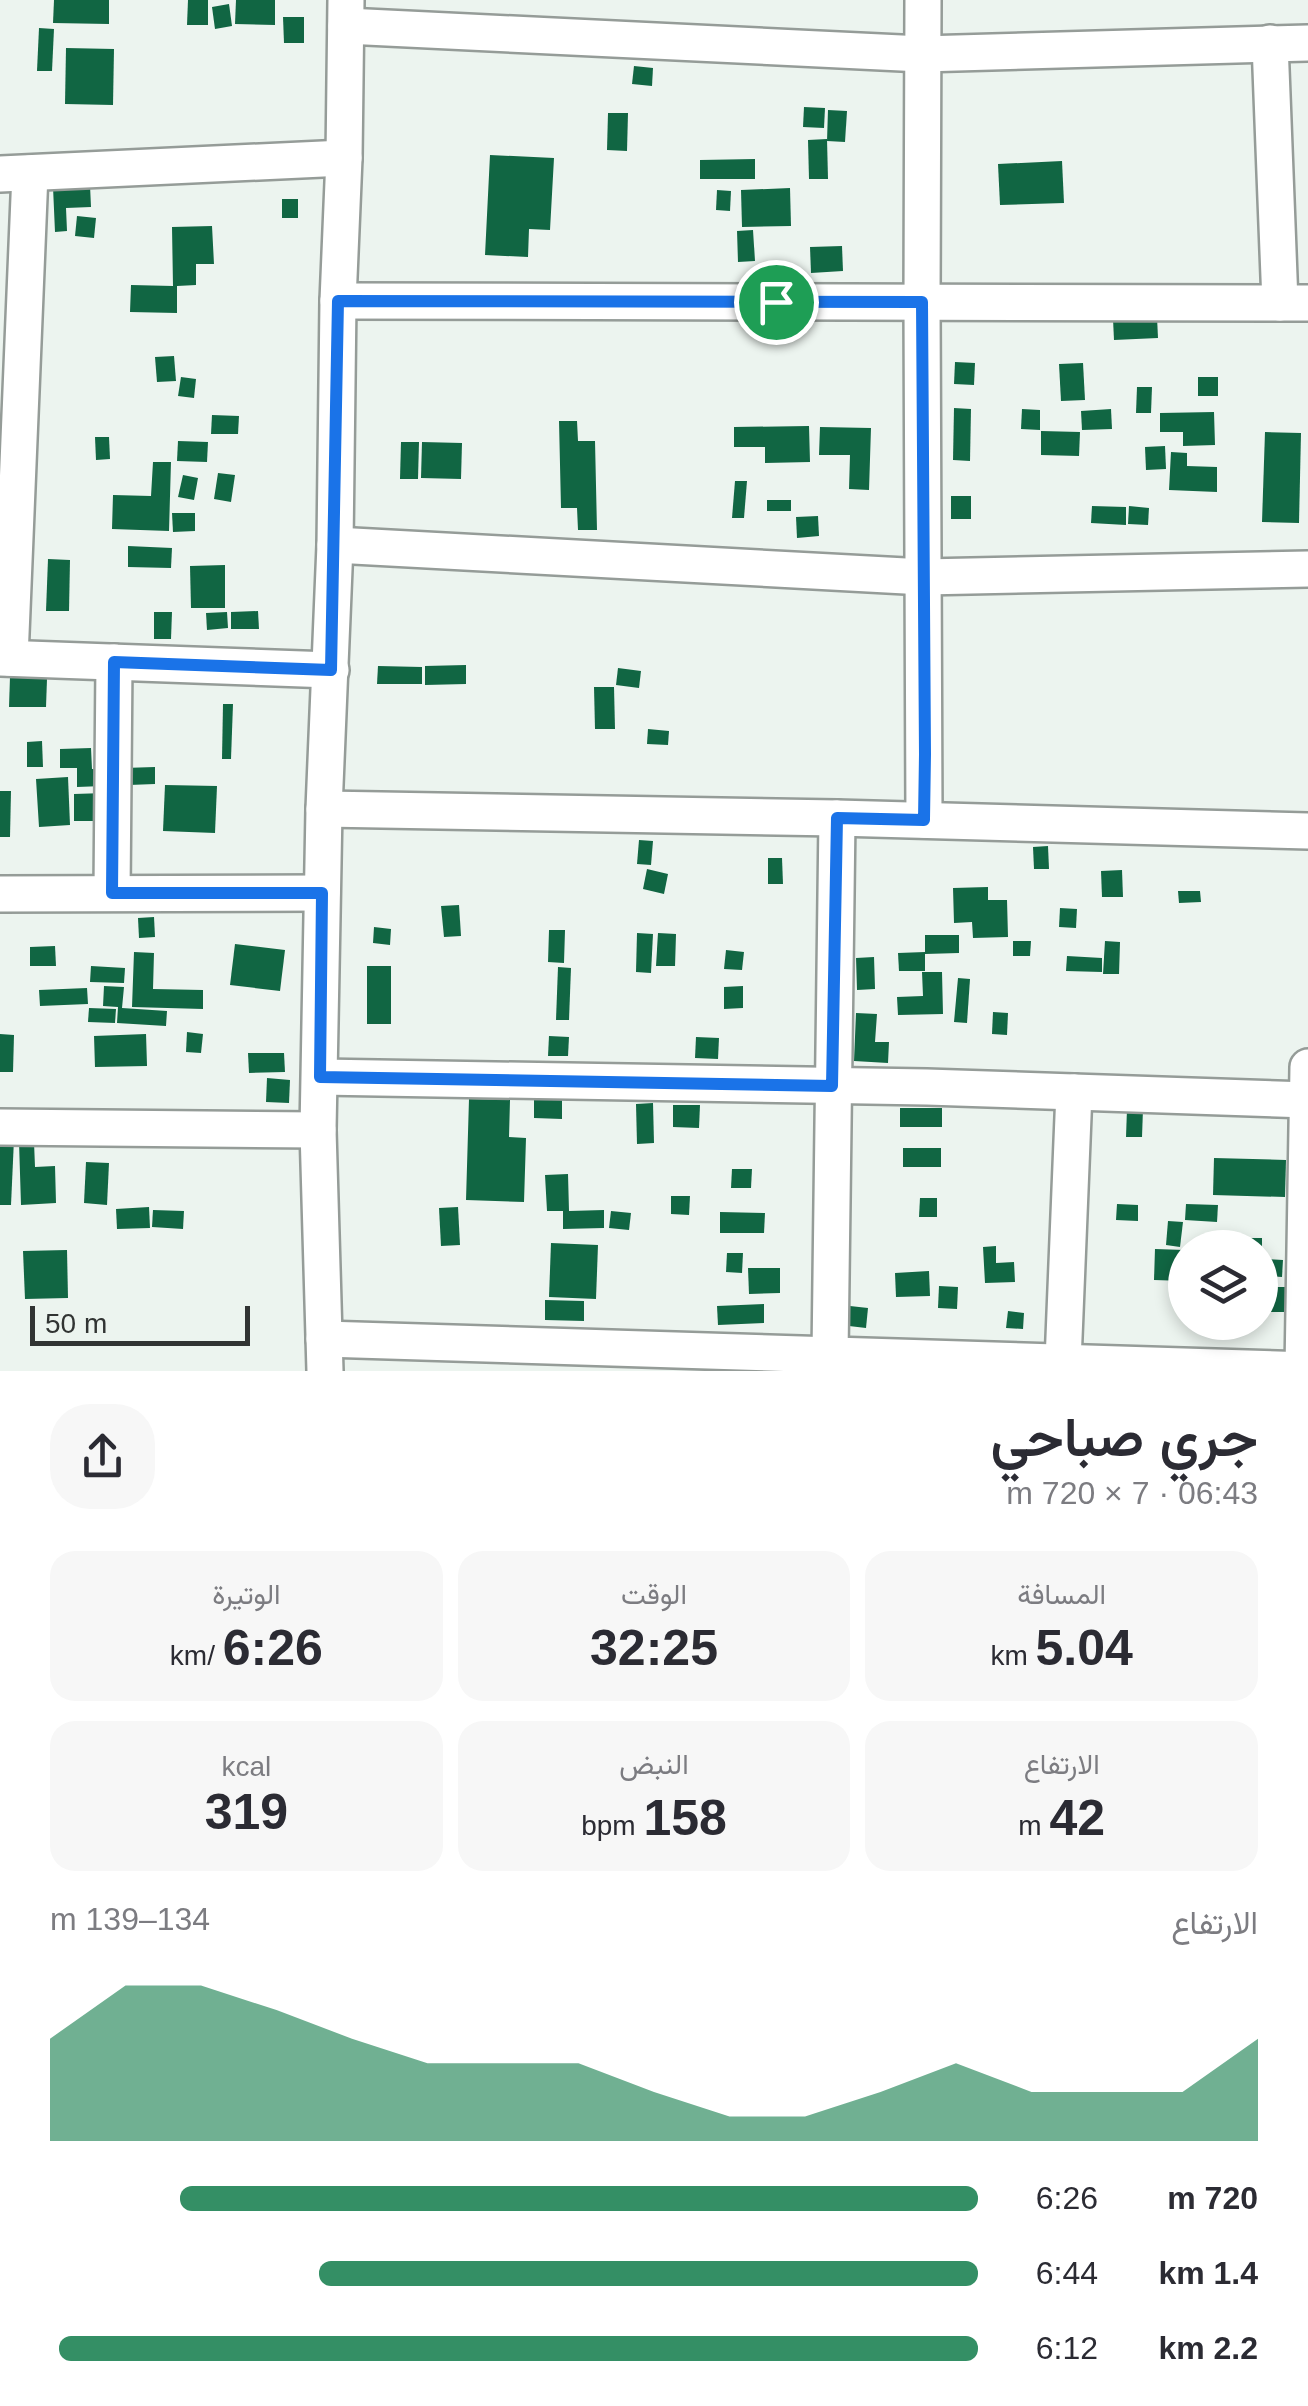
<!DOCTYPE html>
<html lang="ar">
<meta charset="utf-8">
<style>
:root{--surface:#fff;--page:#f7f7f7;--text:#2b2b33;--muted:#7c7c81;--accent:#348f65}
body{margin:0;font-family:Arial,Vazirmatn,sans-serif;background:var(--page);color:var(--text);direction:rtl;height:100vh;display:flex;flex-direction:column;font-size:38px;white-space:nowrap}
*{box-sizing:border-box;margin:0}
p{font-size:32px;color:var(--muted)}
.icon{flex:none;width:55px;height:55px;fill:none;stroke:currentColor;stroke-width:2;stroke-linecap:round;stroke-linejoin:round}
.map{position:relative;height:1371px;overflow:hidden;direction:ltr}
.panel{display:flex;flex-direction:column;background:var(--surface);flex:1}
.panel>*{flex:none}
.fabs{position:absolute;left:1168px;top:1230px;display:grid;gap:20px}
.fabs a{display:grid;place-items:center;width:110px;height:110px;border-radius:50%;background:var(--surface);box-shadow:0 5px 15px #0003;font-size:50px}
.scale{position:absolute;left:30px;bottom:25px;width:220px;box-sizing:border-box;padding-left:10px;border:5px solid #313433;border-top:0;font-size:28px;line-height:35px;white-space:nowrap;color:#313433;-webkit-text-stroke:8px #ecf4ef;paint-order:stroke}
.pin{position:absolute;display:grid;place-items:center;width:85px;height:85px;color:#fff;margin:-42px;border:5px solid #fff;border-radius:50%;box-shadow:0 2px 10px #0007}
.round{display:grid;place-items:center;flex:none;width:105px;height:105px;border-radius:40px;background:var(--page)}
.summary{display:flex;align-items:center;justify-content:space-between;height:170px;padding:0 50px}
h1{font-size:55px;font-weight:600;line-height:75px}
.figures{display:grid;grid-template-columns:repeat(3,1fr);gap:15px;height:170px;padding:10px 50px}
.figures div{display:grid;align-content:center;border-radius:25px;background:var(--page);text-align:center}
.figures b{font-size:50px;font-weight:600}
.figures small{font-size:28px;font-weight:400}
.figures p{font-size:28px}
.chart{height:280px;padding:20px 50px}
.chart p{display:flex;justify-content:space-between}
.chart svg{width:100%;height:180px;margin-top:10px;fill:var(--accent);opacity:.7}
ul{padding:0 50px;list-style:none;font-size:32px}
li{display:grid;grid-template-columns:160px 120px 1fr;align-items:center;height:75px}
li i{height:25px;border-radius:12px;background:var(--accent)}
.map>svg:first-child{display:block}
.building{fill:#116643}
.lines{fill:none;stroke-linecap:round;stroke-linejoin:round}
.minor-casing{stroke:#959c98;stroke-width:40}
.minor{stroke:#fff;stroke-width:35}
.route-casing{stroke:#fff;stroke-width:20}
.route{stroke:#1a73e8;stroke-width:12}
</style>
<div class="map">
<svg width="1308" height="1371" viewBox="0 0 1308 1371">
<rect width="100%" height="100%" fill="#ecf4ef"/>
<g class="building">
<polygon points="54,0 109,0 109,24 53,23"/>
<polygon points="188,0 208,0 208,25 187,25"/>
<polygon points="236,0 275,0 275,25 235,24"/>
<polygon points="229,4 232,26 215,29 212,7"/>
<polygon points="283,17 304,17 304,43 284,43"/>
<polygon points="39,28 54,29 52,71 37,71"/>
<polygon points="66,48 114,49 113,105 65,104"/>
<polygon points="634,66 653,68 652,86 632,84"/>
<polygon points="804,107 825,108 824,128 803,127"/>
<polygon points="828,110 847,111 845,142 827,141"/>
<polygon points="608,113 628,113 627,151 607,150"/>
<polygon points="827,139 828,179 809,179 808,140"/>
<polygon points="490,155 554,158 550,230 529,229 528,257 485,255"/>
<polygon points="755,159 755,179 700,179 700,160"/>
<polygon points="1062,161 1064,203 1000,205 998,164"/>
<polygon points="90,185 91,207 66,208 67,231 55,232 53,187"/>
<polygon points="790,188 791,226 742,227 741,190"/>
<polygon points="717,190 731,191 730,211 716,210"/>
<rect x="282" y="199" width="16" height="19"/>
<polygon points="77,216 96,218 94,238 75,236"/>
<polygon points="212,226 214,264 196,264 196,285 177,286 177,313 130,312 131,285 173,286 172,227"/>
<polygon points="753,230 755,261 738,262 737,231"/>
<polygon points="842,246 843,271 811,273 810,247"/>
<polygon points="1157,317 1158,338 1114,340 1113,319"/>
<polygon points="174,356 176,381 157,382 155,357"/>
<polygon points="955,362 975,363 974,385 954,384"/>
<polygon points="1083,363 1085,400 1061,401 1059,364"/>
<polygon points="181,377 196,379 194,398 178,396"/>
<rect x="1198" y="377" width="20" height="19"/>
<polygon points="1137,387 1152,387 1151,413 1136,413"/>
<polygon points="954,408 971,409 970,461 953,460"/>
<polygon points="1022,409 1040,410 1040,430 1021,429"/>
<polygon points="1111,409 1112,429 1082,430 1081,411"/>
<polygon points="1214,412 1215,445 1183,446 1183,432 1160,432 1160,413"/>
<polygon points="212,415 239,416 238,434 211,434"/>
<polygon points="559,421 577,421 578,441 595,441 597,530 578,530 577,508 561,508"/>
<polygon points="809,426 810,462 765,463 765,447 734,447 734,427"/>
<polygon points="820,427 871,428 869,490 849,489 850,455 819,455"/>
<polygon points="1041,431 1080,432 1079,456 1041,455"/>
<polygon points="1265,432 1301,433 1299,523 1262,522"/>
<polygon points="95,437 109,437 110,459 96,460"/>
<polygon points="178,441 208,442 207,462 177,461"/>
<polygon points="401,442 419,442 418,479 400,479"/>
<polygon points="422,442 462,443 461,479 421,478"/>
<polygon points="1165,446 1166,469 1146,470 1145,447"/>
<polygon points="1171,452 1187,453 1187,466 1217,467 1217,492 1169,490"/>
<polygon points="153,462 171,462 169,531 112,529 113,495 151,496"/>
<polygon points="218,473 235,475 231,502 214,499"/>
<polygon points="183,475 198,478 194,500 178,497"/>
<polygon points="735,481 747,481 744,518 732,518"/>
<rect x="951" y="496" width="20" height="23"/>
<rect x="767" y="500" width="24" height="11"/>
<polygon points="1092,506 1126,507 1126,525 1091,523"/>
<polygon points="1129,506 1149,508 1148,525 1128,524"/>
<polygon points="172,513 195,513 195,531 173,532"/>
<polygon points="818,516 819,536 797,538 796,517"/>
<polygon points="128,546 172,548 171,568 128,567"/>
<polygon points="48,559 70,560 69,611 46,611"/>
<polygon points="225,565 225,608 191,608 190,566"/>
<polygon points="258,611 259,629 231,629 231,612"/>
<polygon points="154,612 172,612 171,639 154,639"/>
<polygon points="227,612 228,628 207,630 206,613"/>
<polygon points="466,665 466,684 425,685 425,666"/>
<polygon points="378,666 422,667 422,684 377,684"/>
<polygon points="618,668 641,671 639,688 616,685"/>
<polygon points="10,677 47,679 46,707 9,707"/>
<polygon points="594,687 614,687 615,729 595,729"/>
<polygon points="223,704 233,704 231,759 222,759"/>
<polygon points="648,729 669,731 668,745 647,744"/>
<polygon points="42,741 43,767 27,767 27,742"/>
<polygon points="91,748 92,769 155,767 155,784 77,787 77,768 60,768 60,749"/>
<polygon points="68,777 70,825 39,827 36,779"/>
<polygon points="165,785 217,786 215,833 163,831"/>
<polygon points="0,791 11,791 10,837 0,837"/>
<polygon points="105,793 105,821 74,821 74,794"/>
<polygon points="639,840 653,841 651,865 637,864"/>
<polygon points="1048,846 1049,869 1034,869 1033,847"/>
<polygon points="768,858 782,858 783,884 768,884"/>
<polygon points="647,869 668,874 664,894 643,889"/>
<polygon points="1122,870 1123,897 1102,897 1101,871"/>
<polygon points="988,887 988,900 1007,900 1008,937 973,938 972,922 954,923 953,888"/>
<polygon points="1178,891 1200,891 1201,902 1179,903"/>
<polygon points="459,905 461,936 444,937 441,906"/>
<polygon points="1060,908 1077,909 1076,928 1059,927"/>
<polygon points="154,917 155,937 139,938 138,918"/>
<polygon points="374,927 391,929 390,945 373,943"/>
<polygon points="549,930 565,930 564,963 548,962"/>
<polygon points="637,933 653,934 651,973 636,972"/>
<polygon points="658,933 676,934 675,966 656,966"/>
<polygon points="925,935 959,935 959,953 925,954"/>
<polygon points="1013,941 1031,941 1030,956 1013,956"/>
<polygon points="1105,941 1120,942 1119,974 1103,974"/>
<polygon points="235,944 285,950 280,991 230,985"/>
<polygon points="55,946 56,966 30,966 30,947"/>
<polygon points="726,950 744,952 742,970 724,969"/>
<polygon points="134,952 154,953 153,989 203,990 203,1009 132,1007"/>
<polygon points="925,952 925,971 899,971 898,953"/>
<polygon points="1067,956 1102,958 1102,972 1066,971"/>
<polygon points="874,957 875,989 857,990 856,958"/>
<polygon points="91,966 125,968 124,983 90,982"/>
<rect x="367" y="966" width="24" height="58"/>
<polygon points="558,967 571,968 569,1020 556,1020"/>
<polygon points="922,972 942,972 943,1014 898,1015 897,997 923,996"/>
<polygon points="958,978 970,979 967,1023 954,1022"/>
<polygon points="104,986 124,987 122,1008 167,1011 166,1026 117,1023 118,1007 103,1006"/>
<polygon points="743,986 743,1008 724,1009 724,987"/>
<polygon points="87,988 88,1004 40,1006 39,990"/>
<polygon points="89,1008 116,1009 115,1023 88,1022"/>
<polygon points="993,1012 1008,1013 1007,1035 992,1034"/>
<polygon points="856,1013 877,1014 875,1042 889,1042 888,1063 854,1061"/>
<polygon points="187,1032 203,1034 201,1053 186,1052"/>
<polygon points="0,1034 14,1035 13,1072 0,1072"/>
<polygon points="146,1034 147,1066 95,1067 94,1036"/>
<polygon points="549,1036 569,1037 568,1056 548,1056"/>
<polygon points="696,1037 719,1038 718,1059 695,1058"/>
<polygon points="248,1053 284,1053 285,1072 249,1073"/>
<polygon points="267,1078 290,1080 289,1103 266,1102"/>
<polygon points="534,1098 562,1099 562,1119 534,1118"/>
<polygon points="469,1099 510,1100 509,1137 526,1138 524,1202 466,1200"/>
<polygon points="653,1103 654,1143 637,1144 636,1104"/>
<polygon points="673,1105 700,1105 699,1128 673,1127"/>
<rect x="900" y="1108" width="42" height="19"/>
<polygon points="1127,1109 1143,1109 1142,1137 1126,1137"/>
<polygon points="0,1139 14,1139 11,1205 0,1205"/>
<polygon points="19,1142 34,1142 35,1167 55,1166 56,1203 21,1205"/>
<rect x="903" y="1148" width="38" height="19"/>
<polygon points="1214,1158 1286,1160 1285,1197 1213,1195"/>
<polygon points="86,1162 109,1163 107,1205 84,1203"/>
<polygon points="732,1169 752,1169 751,1188 731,1188"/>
<polygon points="568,1174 569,1211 604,1210 604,1228 563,1229 563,1211 547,1211 545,1175"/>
<polygon points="671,1196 690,1196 689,1215 671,1214"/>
<polygon points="920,1198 937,1198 937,1217 919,1217"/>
<polygon points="1117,1204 1138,1205 1138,1221 1116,1220"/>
<polygon points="1186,1204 1218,1205 1217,1222 1185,1220"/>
<polygon points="149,1207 150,1228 117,1229 116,1209"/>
<polygon points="458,1207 460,1245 441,1246 439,1208"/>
<polygon points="153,1210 184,1211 183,1229 152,1227"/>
<polygon points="611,1211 631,1213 629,1230 609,1228"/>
<polygon points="720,1212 765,1213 764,1233 720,1233"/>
<polygon points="1168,1221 1183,1222 1180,1247 1166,1245"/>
<polygon points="1211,1235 1245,1235 1245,1238 1262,1238 1262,1248 1210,1248"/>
<polygon points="551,1243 598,1245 596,1299 549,1297"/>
<polygon points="996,1246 996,1263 1014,1262 1015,1282 985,1283 983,1247"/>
<polygon points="1155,1249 1185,1250 1185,1281 1154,1280"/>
<polygon points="67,1250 68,1298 25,1299 23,1251"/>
<polygon points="727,1253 743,1253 742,1273 726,1272"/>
<polygon points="1267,1259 1283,1260 1282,1277 1265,1276"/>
<polygon points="748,1268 780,1268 780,1293 749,1294"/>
<polygon points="929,1271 930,1296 896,1297 895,1273"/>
<polygon points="939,1286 958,1287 957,1309 938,1308"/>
<polygon points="1271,1287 1289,1287 1288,1312 1271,1312"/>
<polygon points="545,1300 584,1301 584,1321 545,1320"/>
<polygon points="764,1304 764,1323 718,1325 717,1306"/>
<polygon points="850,1306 868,1308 866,1328 849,1326"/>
<polygon points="1008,1311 1024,1313 1023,1329 1006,1328"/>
</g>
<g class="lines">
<g class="minor-casing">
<g id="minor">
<polyline points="923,0 922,302 924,820"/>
<polyline points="346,26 922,54 1308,43"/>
<polyline points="1270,43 1280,303"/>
<polyline points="0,174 344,158"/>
<polyline points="338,301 1308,303"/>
<polyline points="335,545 924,577 1308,569"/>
<polyline points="0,658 331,670"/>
<polyline points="10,658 30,173"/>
<polyline points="324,809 837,818 1308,831"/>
<polyline points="112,893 114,662"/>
<polyline points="0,894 322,893"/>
<polyline points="320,1077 927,1087 1308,1100"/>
<polyline points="0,1127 318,1130"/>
<polyline points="324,1339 1308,1370"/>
<polyline points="830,1355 837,818"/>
<polyline points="1063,1362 1074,1092"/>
<polyline points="1303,1370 1308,1067"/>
<polyline points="325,1371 318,1130 324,809 335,545 338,301 344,158 346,0"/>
</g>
</g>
<use href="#minor" class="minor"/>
</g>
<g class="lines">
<g class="route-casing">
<polygon id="route" points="338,301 922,302 925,754 924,820 837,818 832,1086 320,1077 322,893 112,893 114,662 331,670"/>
</g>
<use href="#route" class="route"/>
</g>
</svg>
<div class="fabs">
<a><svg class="icon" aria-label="layers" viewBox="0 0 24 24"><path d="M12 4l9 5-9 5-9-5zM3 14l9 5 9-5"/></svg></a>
</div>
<div class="scale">50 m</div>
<div class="pin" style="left:776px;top:302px;background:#1e9e55"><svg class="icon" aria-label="arrive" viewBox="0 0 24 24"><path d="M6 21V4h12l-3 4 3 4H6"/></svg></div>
</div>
<section class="panel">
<div class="summary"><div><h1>جري صباحي</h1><p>06:43 · 7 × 720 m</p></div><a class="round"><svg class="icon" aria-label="share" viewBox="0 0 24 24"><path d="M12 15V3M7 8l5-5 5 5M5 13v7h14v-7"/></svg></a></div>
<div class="figures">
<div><p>المسافة</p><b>5.04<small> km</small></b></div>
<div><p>الوقت</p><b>32:25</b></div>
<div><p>الوتيرة</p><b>6:26<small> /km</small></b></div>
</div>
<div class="figures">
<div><p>الارتفاع</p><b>42<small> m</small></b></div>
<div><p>النبض</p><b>158<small> bpm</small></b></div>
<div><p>kcal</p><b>319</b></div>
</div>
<div class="chart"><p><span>الارتفاع</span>134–139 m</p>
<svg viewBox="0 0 160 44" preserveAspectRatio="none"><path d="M0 44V19L10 6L20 6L30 12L40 19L50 25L60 25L70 25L80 32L90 38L100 38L110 32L120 25L130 32L140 32L150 32L160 19V44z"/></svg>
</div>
<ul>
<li><b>720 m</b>6:26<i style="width:86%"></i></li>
<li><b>1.4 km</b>6:44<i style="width:71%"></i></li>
<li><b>2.2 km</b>6:12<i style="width:99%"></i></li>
</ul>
</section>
